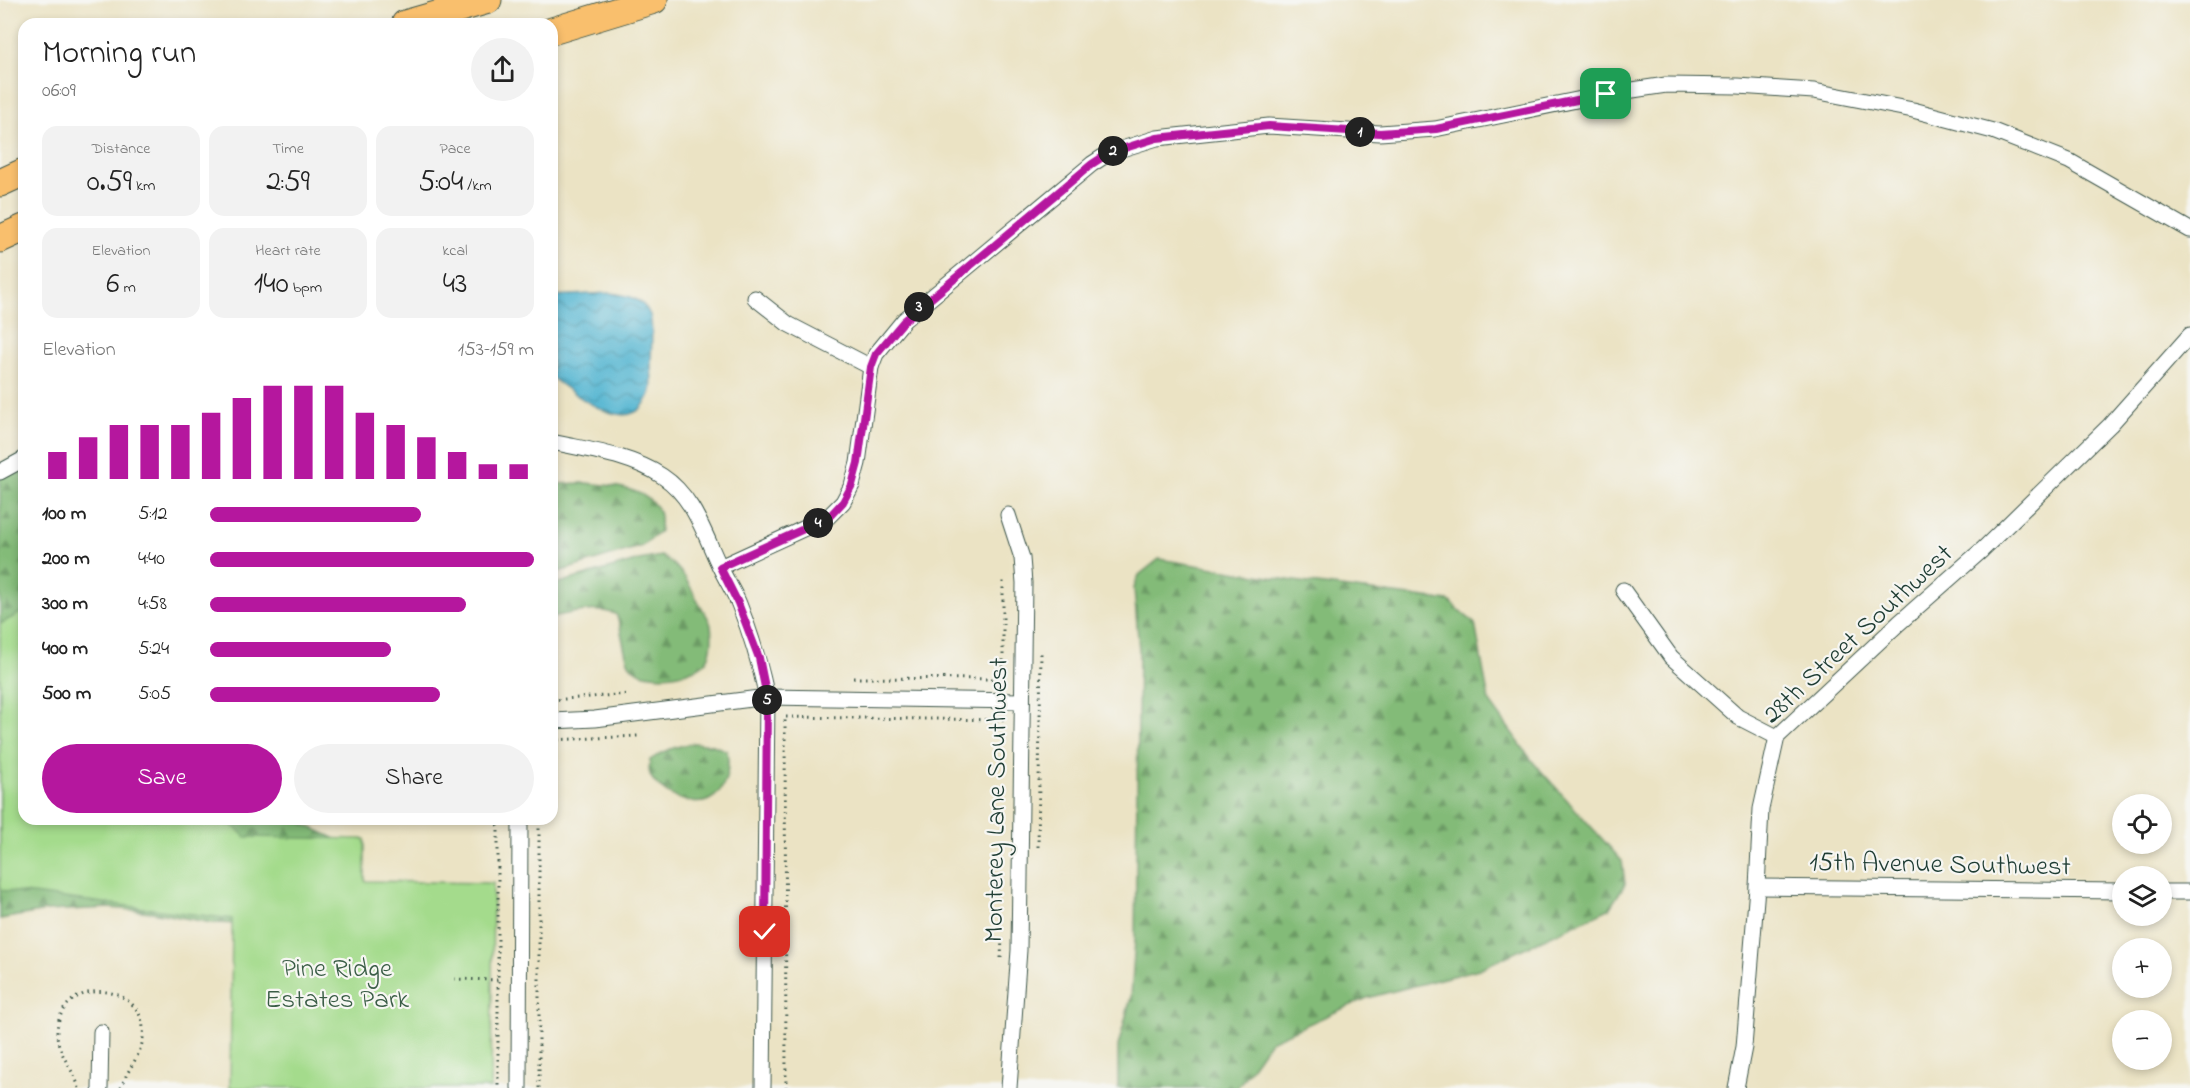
<!DOCTYPE html>
<meta charset="utf-8">
<style>
:root{--surface:#fff;--page:#f2f2f2;--text:#222;--muted:#767676;--accent:#b5179e}
body{margin:0;font-family:"Indie Flower",sans-serif;background:var(--page);color:var(--text);height:100vh;display:flex;flex-direction:column;font-size:22px;white-space:nowrap}
*{box-sizing:border-box;margin:0}
p{font-size:20px;color:var(--muted)}
.icon{flex:none;width:33px;height:33px;fill:none;stroke:currentColor;stroke-width:2;stroke-linecap:round;stroke-linejoin:round}
.map{position:relative;flex:1;overflow:hidden}
.details{position:absolute;left:18px;top:18px;width:540px;height:807px;display:flex;flex-direction:column;background:var(--surface);border-radius:18px;box-shadow:0 3px 9px #0003}
.details>*{flex:none}
.fabs{position:absolute;left:2112px;top:794px;display:grid;gap:12px}
.fabs a{display:grid;place-items:center;width:60px;height:60px;border-radius:50%;background:var(--surface);box-shadow:0 3px 9px #0003;font-size:30px}
.pin{position:absolute;display:grid;place-items:center;width:51px;height:51px;color:#fff;margin:-26px;border-radius:12px;box-shadow:0 3px 9px #0006}
.km{position:absolute;width:30px;height:30px;margin:-15px;border-radius:50%;background:#222;color:#fff;font-size:16px;line-height:30px;text-align:center}
.round{display:grid;place-items:center;flex:none;width:63px;height:63px;border-radius:32px;background:var(--page)}
.head{display:flex;align-items:center;justify-content:space-between;height:102px;padding:0 24px}
h1{font-size:33px;font-weight:600;line-height:45px}
.stats{display:grid;grid-template-columns:repeat(3,1fr);gap:9px;height:102px;padding:6px 24px}
.stats div{display:grid;align-content:center;border-radius:15px;background:var(--page);text-align:center}
.stats b{font-size:30px;font-weight:600}
.stats small{font-size:16px;font-weight:400}
.stats p{font-size:16px}
.chart{height:168px;padding:12px 24px}
.chart p{display:flex;justify-content:space-between}
.chart svg{width:100%;height:108px;margin-top:6px;stroke:var(--accent);stroke-width:6}
.cta{display:flex;gap:12px;margin-top:auto;padding:12px 24px}
.cta a{flex:1;height:69px;border-radius:36px;background:var(--accent);color:#fff;font-size:24px;font-weight:600;line-height:69px;text-align:center}
.cta a+a{background:var(--page);color:var(--text)}
ul{padding:0 24px;list-style:none;font-size:20px}
li{display:grid;grid-template-columns:96px 72px 1fr;align-items:center;height:45px}
li i{height:15px;border-radius:8px;background:var(--accent)}
.map>svg:first-child{display:block}
.forest{fill:url(#forest-firs);stroke:#517c56;stroke-width:1.5}
.park{fill:#a4db8c;stroke:#628c60;stroke-width:1.5}
.water{fill:url(#water-waves);stroke:#387982;stroke-width:1.5}
.lines{fill:none;stroke-linecap:round;stroke-linejoin:round}
.street-casing{stroke:#3e564a;stroke-width:17}
.highway-casing{stroke:#3e564a;stroke-width:29}
.path{stroke:#3e564a;stroke-width:3;stroke-dasharray:1.5 4.5;stroke-linecap:butt}
.street{stroke:#fff;stroke-width:15}
.highway{stroke:#f9bf6d;stroke-width:27}
.route-casing{stroke:#fff;stroke-width:12}
.route{stroke:#b5179e;stroke-width:8}
.labels{text-anchor:middle;stroke-width:4.5;stroke-linejoin:round;paint-order:stroke}
.street-label{font-size:27px;fill:#1f3d34;stroke:#f6f6f2}
.park-label{font-size:27px;fill:#3a5d46;stroke:#f6f6f2}
</style>
<div class="map">
<svg width="2190" height="1088" viewBox="0 0 2190 1088">
<defs>
<pattern id="forest-firs" width="22" height="20" patternUnits="userSpaceOnUse" patternTransform="scale(1.5)"><rect width="22" height="20" fill="#83bb78"/><path d="M5 1l3.5 6h-7zM16 11l3.5 6h-7z" fill="#6b9963"/></pattern>
<pattern id="water-waves" width="16" height="10" patternUnits="userSpaceOnUse" patternTransform="scale(1.5)"><rect width="16" height="10" fill="#52b5d1"/><path d="M0 5q4-4 8 0t8 0" fill="none" stroke="#4394aa"/></pattern>
</defs>
<rect width="100%" height="100%" fill="#f6f6f2"/>
<filter id="ink" filterUnits="userSpaceOnUse"><feTurbulence type="fractalNoise" baseFrequency=".0167" numOctaves="2"/><feDisplacementMap in="SourceGraphic" scale="12" xChannelSelector="R" yChannelSelector="G"/><feConvolveMatrix kernelMatrix="1 2 1 2 8 2 1 2 1" color-interpolation-filters="sRGB"/></filter>
<filter id="wash" filterUnits="userSpaceOnUse"><feTurbulence type="fractalNoise" baseFrequency=".008" numOctaves="4" result="noise"/><feDisplacementMap in="SourceGraphic" scale="24" xChannelSelector="R" yChannelSelector="G"/><feGaussianBlur stdDeviation="1.35" result="paint"/><feColorMatrix in="noise" values="0 0 0 0 0 0 0 0 0 0 0 0 0 0 0 0 0 1.4 0 .05"/><feComposite in="paint" operator="in"/></filter>
<g filter="url(#wash)">
<rect width="100%" height="100%" fill="#ebe3c4"/>
<g class="forest">
<polygon points="24,453 24,819 293,819 343,842 247,924 212,923 152,912 110,908 46,911 0,919 0,465"/>
<path d="M 586,483 C 611,486 646,486 659,512 C 661,517 660,525 660,531 L 642,546 L 552,574 L 552,484 Z"/>
<path d="M 661,556 C 683,569 687,580 698,602 C 702,609 710,618 711,626 C 713,635 712,650 708,658 C 698,677 639,684 629,663 C 623,651 622,628 616,614 C 594,607 574,612 552,617 L 552,585 L 639,560 Z"/>
<polygon points="1159,559 1294,581 1449,601 1475,624 1489,701 1533,762 1622,861 1625,884 1609,909 1479,969 1367,998 1270,1041 1237,1088 1118,1088 1118,1046 1131,997 1135,940 1139,650 1134,588 1139,575"/>
<path d="M 694,743 L 713,745 L 727,751 C 730,768 727,791 709,800 C 692,809 656,792 650,774 C 648,770 650,764 650,760 C 664,750 677,746 694,743 Z"/>
</g>
<polygon class="park" points="24,611 24,819 224,819 246,837 365,839 365,881 493,883 491,1088 230,1088 232,919 0,890 0,624"/>
<path class="water" d="M 610,293 C 626,295 641,297 649,313 C 654,322 651,352 651,364 C 651,372 653,383 651,391 C 650,397 645,403 642,407 C 620,431 572,392 552,378 L 552,296 Z"/>
</g>
<g filter="url(#ink)">
<g class="lines">
<g class="street-casing">
<g id="street">
<polyline points="755,298 788,324 871,367"/>
<path d="M 552,442 C 587,450 631,455 662,476 C 694,497 704,534 720,567 C 726,580 734,592 739,604 C 751,634 760,665 767,697 L 763,1088"/>
<polyline points="0,472 24,459"/>
<polyline points="1008,515 1022,558 1024,583 1019,950 1009,1088"/>
<polyline points="720,567 827,518 843,502 852,485 858,463 871,367 876,354 904,320 1092,164 1109,153 1157,138 1269,126 1380,133 1435,129 1606,94 1666,85 1738,86 1814,91 1913,110 1993,131 2069,161 2190,230"/>
<polyline points="1623,590 1671,657 1738,717 1777,737"/>
<polyline points="552,721 595,719 767,697 1022,701"/>
<polyline points="1757,887 2122,891"/>
<polyline points="2162,892 2190,892"/>
<polyline points="100,1088 101,1032"/>
<polyline points="519,1088 520,819"/>
<polyline points="1736,1088 1744,1047 1757,887 1761,809 1777,737 1899,623 1982,550 2110,425 2190,335"/>
</g>
</g>
<g class="highway-casing">
<g id="highway">
<polyline points="405,24 488,0"/>
<polyline points="552,31 654,0"/>
<polyline points="0,183 24,172"/>
<polyline points="0,239 24,228"/>
</g>
</g>
<g class="path">
<polyline points="853,678 1003,679"/>
<polyline points="1003,685 1003,579"/>
<polyline points="552,700 629,694"/>
<polyline points="552,740 638,736"/>
<polyline points="498,819 498,1088"/>
<polyline points="1038,847 1041,653"/>
<polyline points="1001,958 1002,937"/>
<polyline points="454,979 498,980"/>
<path d="M 79,1088 C 74,1070 57,1053 57,1033 C 58,974 149,980 143,1038 C 141,1056 126,1071 121,1088"/>
<polyline points="539,1088 539,819"/>
<polyline points="786,1088 785,717 1006,720"/>
</g>
<use href="#street" class="street"/>
<use href="#highway" class="highway"/>
</g>
</g>
<g class="lines" filter="url(#ink)">
<g class="route-casing">
<polyline id="route" points="765,932 767,697 759,658 738,603 720,567 828,518 843,502 852,485 858,463 871,367 876,354 904,321 1092,164 1109,153 1157,138 1269,126 1380,133 1436,129 1606,94"/>
</g>
<use href="#route" class="route"/>
</g>
<g class="labels">
<g class="street-label">
<text transform="translate(1857 633) rotate(-43)" y="9">28th Street Southwest</text>
<text transform="translate(995 800) rotate(-89)" y="9">Monterey Lane Southwest</text>
<text transform="translate(1940 863) rotate(1)" y="9">15th Avenue Southwest</text>
</g>
<g class="park-label">
<text x="337" y="976">Pine Ridge<tspan x="337" dy="31">Estates Park</tspan></text>
</g>
</g>
</svg>
<div class="fabs">
<a><svg class="icon" aria-label="locate" viewBox="0 0 24 24"><circle cx="12" cy="12" r="6"/><path d="M12 2v4M12 18v4M2 12h4M18 12h4"/></svg></a>
<a><svg class="icon" aria-label="layers" viewBox="0 0 24 24"><path d="M12 4l9 5-9 5-9-5zM3 14l9 5 9-5"/></svg></a>
<a>+</a>
<a>−</a>
</div>
<div class="pin" style="left:1606px;top:94px;background:#1e9e55"><svg class="icon" aria-label="arrive" viewBox="0 0 24 24"><path d="M6 21V4h12l-3 4 3 4H6"/></svg></div>
<div class="pin" style="left:765px;top:932px;background:#d93025"><svg class="icon" aria-label="check" viewBox="0 0 24 24"><path d="M5 12l5 5 9-10"/></svg></div>
<b class="km" style="left:1360px;top:132px">1</b>
<b class="km" style="left:1113px;top:151px">2</b>
<b class="km" style="left:919px;top:307px">3</b>
<b class="km" style="left:818px;top:523px">4</b>
<b class="km" style="left:767px;top:700px">5</b>
<section class="details">
<div class="head"><div><h1>Morning run</h1><p>06:09</p></div><a class="round"><svg class="icon" aria-label="share" viewBox="0 0 24 24"><path d="M12 15V3M7 8l5-5 5 5M5 13v7h14v-7"/></svg></a></div>
<div class="stats">
<div><p>Distance</p><b>0.59<small> km</small></b></div>
<div><p>Time</p><b>2:59</b></div>
<div><p>Pace</p><b>5:04<small> /km</small></b></div>
</div>
<div class="stats">
<div><p>Elevation</p><b>6<small> m</small></b></div>
<div><p>Heart rate</p><b>140<small> bpm</small></b></div>
<div><p>kcal</p><b>43</b></div>
</div>
<div class="chart"><p><span>Elevation</span>153–159 m</p>
<svg viewBox="0 0 160 44" preserveAspectRatio="none"><path d="M5 44V33M15 44V27M25 44V22M35 44V22M45 44V22M55 44V17M65 44V11M75 44V6M85 44V6M95 44V6M105 44V17M115 44V22M125 44V27M135 44V33M145 44V38M155 44V38"/></svg>
</div>
<ul>
<li><b>100 m</b>5:12<i style="width:65%"></i></li>
<li><b>200 m</b>4:40<i style="width:100%"></i></li>
<li><b>300 m</b>4:58<i style="width:79%"></i></li>
<li><b>400 m</b>5:24<i style="width:56%"></i></li>
<li><b>500 m</b>5:05<i style="width:71%"></i></li>
</ul>
<div class="cta"><a>Save</a><a>Share</a></div>
</section>
</div>
